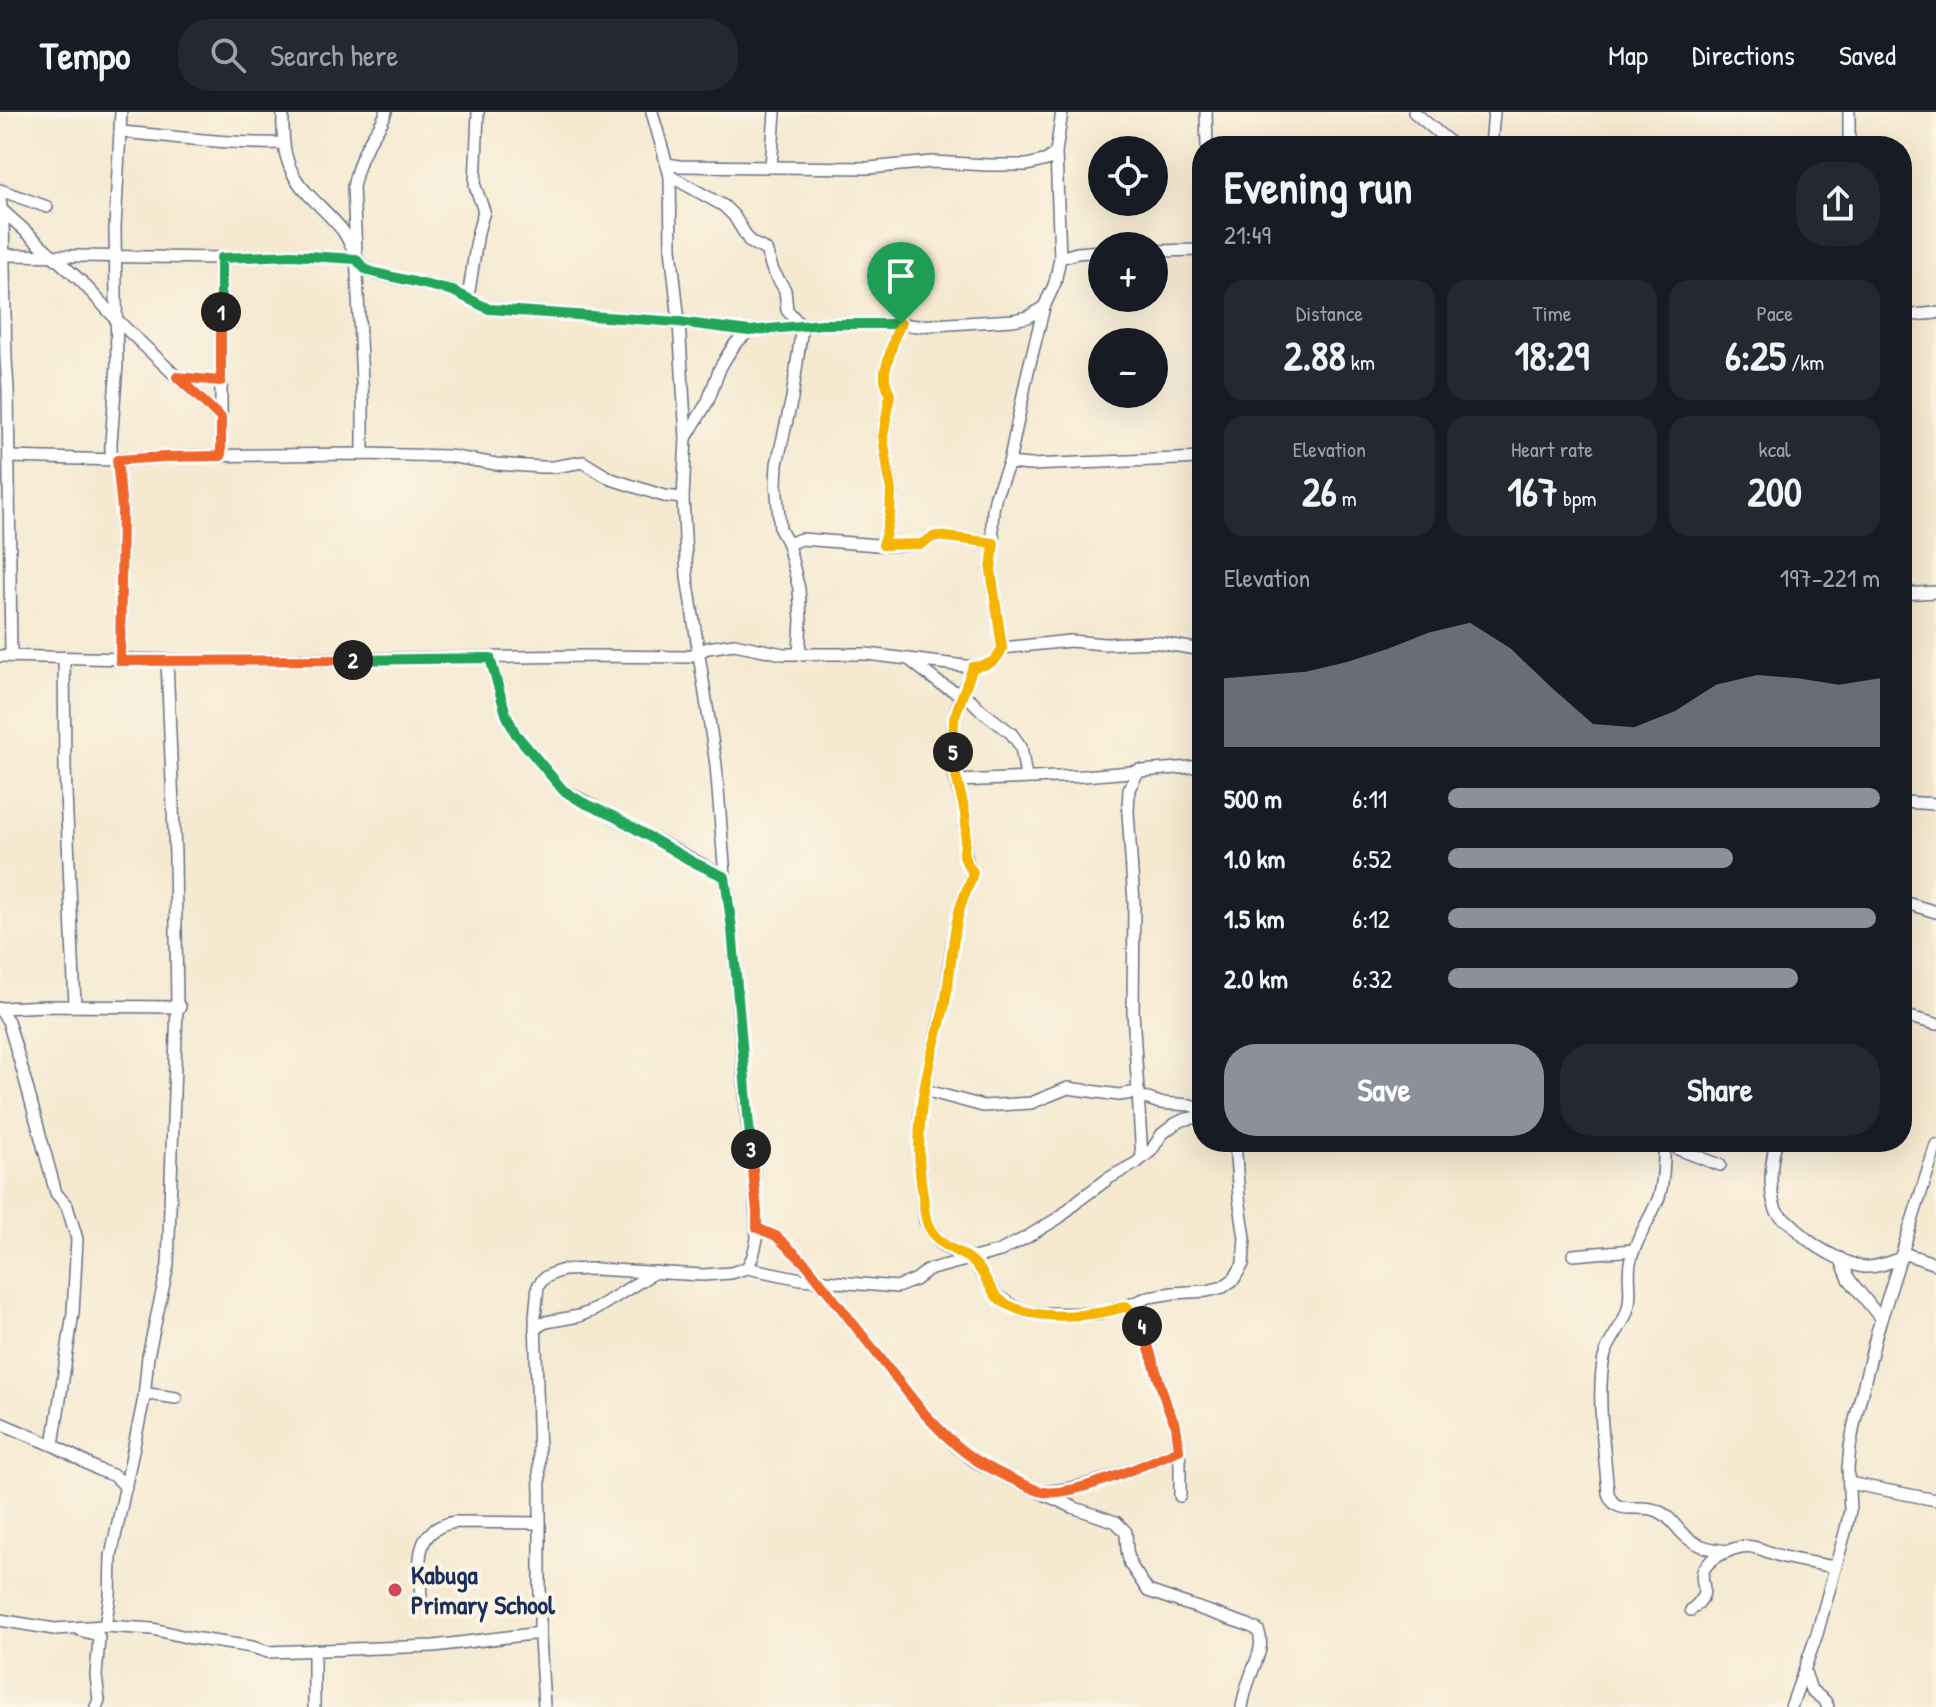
<!DOCTYPE html>
<meta charset="utf-8">
<style>
:root{--surface:#171b24;--page:#242831;--text:#f1f3f6;--muted:#9ea1a6;--line:#363941;--accent:#8c9099}
body{margin:0;font-family:"Patrick Hand",sans-serif;background:var(--page);color:var(--text);height:100vh;display:flex;flex-direction:column;font-size:30px;white-space:nowrap}
*{box-sizing:border-box;margin:0}
p{font-size:26px;color:var(--muted)}
.icon{flex:none;width:44px;height:44px;fill:none;stroke:currentColor;stroke-width:2;stroke-linecap:round;stroke-linejoin:round}
.map{position:relative;flex:1;overflow:hidden}
.drawer{position:absolute;left:1192px;top:24px;width:720px;height:1016px;display:flex;flex-direction:column;background:var(--surface);border-radius:32px;box-shadow:0 8px 32px #0002}
.drawer>*{flex:none}
.tools{position:absolute;left:1088px;top:24px;display:grid;gap:16px}
.tools a{display:grid;place-items:center;width:80px;height:80px;border-radius:50%;background:var(--surface);box-shadow:0 8px 32px #0002;font-size:40px}
.pin{position:absolute;display:grid;place-items:center;width:68px;height:68px;color:#fff;margin:-82px -34px;border-radius:50% 50% 50% 0;rotate:-45deg;box-shadow:0 0 8px #0007}
.pin .icon{rotate:45deg}
.km{position:absolute;width:40px;height:40px;margin:-20px;border-radius:50%;background:#222;color:#fff;font-size:22px;line-height:40px;text-align:center}
.round{display:grid;place-items:center;flex:none;width:84px;height:84px;border-radius:32px;background:var(--page)}
.summary{display:flex;align-items:center;justify-content:space-between;height:136px;padding:0 32px}
h1{font-size:44px;font-weight:700;line-height:60px}
.metrics{display:grid;grid-template-columns:repeat(3,1fr);gap:12px;height:136px;padding:8px 32px}
.metrics div{display:grid;align-content:center;border-radius:20px;background:var(--page);text-align:center}
.metrics b{font-size:40px;font-weight:700}
.metrics small{font-size:22px;font-weight:400}
.metrics p{font-size:22px}
.chart{height:224px;padding:16px 32px}
.chart p{display:flex;justify-content:space-between}
.chart svg{width:100%;height:144px;margin-top:8px;fill:var(--accent);opacity:.7}
.primary-button{display:flex;gap:16px;margin-top:auto;padding:16px 32px}
.primary-button a{flex:1;height:92px;border-radius:32px;background:var(--accent);color:#fff;font-size:32px;font-weight:700;line-height:92px;text-align:center}
.primary-button a+a{background:var(--page);color:var(--text)}
ul{padding:0 32px;list-style:none;font-size:26px}
li{display:grid;grid-template-columns:128px 96px 1fr;align-items:center;height:60px}
li i{height:20px;border-radius:10px;background:var(--accent)}
header{display:flex;align-items:center;gap:48px;box-sizing:border-box;height:112px;padding:0 40px;background:var(--surface);border-bottom:2px solid var(--line)}
header strong{font-size:38px}
nav{display:flex;gap:44px;margin-inline-start:auto;font-size:28px}
.search{width:560px;height:72px;background:var(--page);display:flex;align-items:center;gap:20px;box-sizing:border-box;padding:0 28px;border-radius:32px;color:var(--muted);font-size:30px}
.map>svg:first-child{display:block}
.lines{fill:none;stroke-linecap:round;stroke-linejoin:round}
.street-casing{stroke:#677086;stroke-width:14}
.street{stroke:#fff;stroke-width:11}
.split-1-casing{stroke:#fff;stroke-width:16}
.split-2-casing{stroke:#fff;stroke-width:16}
.split-3-casing{stroke:#fff;stroke-width:16}
.split-4-casing{stroke:#fff;stroke-width:16}
.split-5-casing{stroke:#fff;stroke-width:16}
.split-6-casing{stroke:#fff;stroke-width:16}
.split-1{stroke:#22a559;stroke-width:10}
.split-2{stroke:#f0652b;stroke-width:10}
.split-3{stroke:#22a559;stroke-width:10}
.split-4{stroke:#f0652b;stroke-width:10}
.split-5{stroke:#f5b400;stroke-width:10}
.split-6{stroke:#f5b400;stroke-width:10}
.poi-dot{fill:#d1495b;stroke:#fcf5e5;stroke-width:3}
.labels{text-anchor:middle;stroke-width:8;stroke-linejoin:round;paint-order:stroke}
.poi-label{font-size:26px;font-weight:bold;fill:#1b2f5e;stroke:#fcf5e5;text-anchor:start}
</style>
<header>
<strong>Tempo</strong>
<div class="search"><svg class="icon" aria-label="search" viewBox="0 0 24 24"><circle cx="10" cy="10" r="6"/><path d="M15 15l6 6"/></svg>Search here</div>
<nav><a>Map</a><a>Directions</a><a>Saved</a></nav>
</header>
<div class="map">
<svg width="1936" height="1595" viewBox="0 0 1936 1595">
<rect width="100%" height="100%" fill="#fcf5e5"/>
<filter id="ink" filterUnits="userSpaceOnUse"><feTurbulence type="fractalNoise" baseFrequency=".0125" numOctaves="2"/><feDisplacementMap in="SourceGraphic" scale="16" xChannelSelector="R" yChannelSelector="G"/><feConvolveMatrix kernelMatrix="1 2 1 2 8 2 1 2 1" color-interpolation-filters="sRGB"/></filter>
<filter id="wash" filterUnits="userSpaceOnUse"><feTurbulence type="fractalNoise" baseFrequency=".006" numOctaves="4" result="noise"/><feDisplacementMap in="SourceGraphic" scale="32" xChannelSelector="R" yChannelSelector="G"/><feGaussianBlur stdDeviation="1.8" result="paint"/><feColorMatrix in="noise" values="0 0 0 0 0 0 0 0 0 0 0 0 0 0 0 0 0 1.4 0 .05"/><feComposite in="paint" operator="in"/></filter>
<g filter="url(#wash)">
<rect width="100%" height="100%" fill="#f5e9d0"/>
</g>
<g filter="url(#ink)">
<g class="lines">
<g class="street-casing">
<g id="street">
<path d="M 283,0 C 282,32 284,58 308,82 C 319,94 333,106 343,119 C 355,137 354,154 377,162 L 453,179 L 489,197 L 679,210 L 749,219 L 822,212 L 901,212 L 917,214 L 1013,208 L 1028,205 L 1044,195"/>
<polyline points="1206,0 1207,34"/>
<polyline points="1414,0 1454,34"/>
<path d="M 120,20 C 174,24 228,33 283,31"/>
<polyline points="1491,34 1494,0"/>
<polyline points="1849,34 1849,0"/>
<polyline points="667,52 679,54 869,56 932,50 987,53 1027,53 1047,48 1056,40"/>
<polyline points="771,55 775,0"/>
<polyline points="670,64 724,94 734,104 750,130 766,138 773,159 785,178 787,198 802,215 792,286 777,352 776,371 780,417 788,432 799,477 801,508 799,542"/>
<polyline points="0,78 47,95"/>
<polyline points="0,86 3,110 6,247 8,277 11,544"/>
<polyline points="2,98 82,170 116,207 177,265 221,269"/>
<polyline points="1154,139 1202,138"/>
<polyline points="3,143 221,146 292,143 356,147"/>
<polyline points="1060,146 1077,141 1102,139"/>
<polyline points="468,186 478,120 484,99 475,74 478,0"/>
<polyline points="1902,204 1936,201"/>
<polyline points="178,266 221,306"/>
<polyline points="686,326 708,289 720,256 727,244 735,232 749,219"/>
<path d="M 363,342 L 363,292 L 353,75 C 357,56 362,40 373,24 C 379,15 383,10 386,0"/>
<polyline points="221,344 221,146"/>
<polyline points="9,345 117,348 187,344 363,342 449,344 496,352 542,355 553,355 583,350 611,367 664,384 683,386"/>
<polyline points="111,348 111,330 117,253 115,116 121,0"/>
<polyline points="117,348 122,397 120,549"/>
<polyline points="1009,351 1030,353 1202,346"/>
<polyline points="1202,414 1202,603"/>
<polyline points="788,432 801,427 890,434 921,432 929,427 938,424 994,431"/>
<polyline points="883,433 890,402 891,379 883,325 890,283 885,268 885,259 895,224 901,212"/>
<polyline points="1902,482 1936,480"/>
<polyline points="1002,536 1070,529 1104,532 1154,530 1202,538"/>
<path d="M 0,544 L 214,549 L 587,544 L 687,545 L 708,536 L 734,532 L 783,542 L 867,542 L 973,555 C 987,553 997,551 1002,536 L 991,458 L 994,431 L 992,413 L 993,398 L 996,383 L 1009,351 L 1028,259 L 1044,195 L 1055,171 L 1060,146 L 1056,40 L 1062,0"/>
<polyline points="64,546 65,656 75,894"/>
<polyline points="490,546 506,602 515,621 563,678 725,765"/>
<polyline points="911,549 939,571 971,588 982,599 1011,621 1021,635 1026,665"/>
<path d="M 973,555 C 967,571 959,586 955,602 C 951,615 951,644 953,658 C 956,675 964,690 966,707 C 968,729 959,740 973,760 L 959,800 L 952,833 L 946,885 L 930,947 L 920,1003 L 919,1046 L 925,1109 L 941,1132 L 954,1140 L 972,1147 L 997,1184 L 1021,1199 L 1030,1201 L 1099,1202 L 1122,1196 L 1149,1185 L 1173,1181 L 1207,1179 L 1223,1175 L 1234,1167 L 1243,1152 L 1245,1126 L 1239,1086 L 1235,1030"/>
<polyline points="1139,658 1129,677 1128,700 1134,791 1133,900 1142,1046"/>
<polyline points="956,669 1083,664 1202,654"/>
<polyline points="1902,690 1936,692"/>
<polyline points="1902,742 1902,797"/>
<polyline points="1902,787 1903,790 1936,800"/>
<polyline points="0,896 48,894 180,895"/>
<polyline points="0,898 8,909 21,953 56,1081 67,1094 77,1127 73,1201 53,1333"/>
<polyline points="1902,903 1936,912"/>
<polyline points="924,978 983,994 1031,991 1068,976 1119,983 1139,980"/>
<polyline points="1139,984 1160,991 1190,993 1202,997"/>
<path d="M 1665,1030 C 1663,1049 1665,1067 1659,1085 C 1651,1106 1637,1125 1631,1147 C 1626,1163 1633,1179 1628,1196 C 1624,1214 1608,1228 1604,1246 C 1596,1282 1605,1343 1608,1381 C 1615,1405 1639,1391 1658,1399 C 1668,1403 1674,1412 1681,1420 C 1694,1434 1709,1437 1728,1439"/>
<polyline points="1669,1030 1678,1037 1720,1053"/>
<path d="M 1776,1030 C 1771,1050 1768,1078 1776,1098 C 1780,1107 1789,1108 1795,1115 C 1799,1119 1803,1124 1808,1128 C 1821,1138 1848,1153 1864,1155 C 1877,1156 1890,1150 1901,1146"/>
<path d="M 757,1116 L 776,1124 L 807,1153 L 922,1299 L 957,1335 L 975,1349 L 1004,1364 L 1075,1396 L 1116,1410 L 1126,1420 L 1127,1438 L 1130,1452 L 1148,1479 L 1248,1513 L 1258,1518 C 1265,1534 1256,1548 1251,1563 C 1247,1573 1244,1584 1242,1595"/>
<polyline points="1903,1141 1936,1152"/>
<polyline points="1573,1143 1633,1138"/>
<polyline points="1840,1146 1849,1167 1881,1207"/>
<polyline points="747,1156 801,1167 897,1175 915,1168 928,1158 1000,1139 1027,1125 1060,1105 1079,1088 1109,1066 1136,1051 1151,1039 1162,1022 1175,1012 1183,1008 1202,1004"/>
<polyline points="1126,1194 1138,1207 1145,1221 1167,1294 1176,1314 1180,1351 1180,1384"/>
<polyline points="535,1216 546,1210 579,1204 594,1198 655,1160"/>
<polyline points="144,1286 148,1244 168,1153 177,895 175,743 167,549"/>
<polyline points="0,1311 57,1335 99,1358 115,1364 126,1375"/>
<polyline points="1849,1371 1936,1388"/>
<path d="M 1044,1380 C 1091,1376 1135,1357 1179,1338"/>
<path d="M 421,1492 C 421,1456 409,1417 456,1410 L 540,1411"/>
<path d="M 1691,1498 C 1717,1477 1694,1471 1706,1454 C 1711,1448 1719,1443 1726,1440 C 1751,1429 1757,1437 1780,1444 C 1798,1449 1818,1452 1836,1455"/>
<polyline points="0,1508 54,1517 105,1514 153,1517 186,1525 252,1535 268,1540 434,1534 540,1521"/>
<polyline points="105,1514 110,1484 111,1444 144,1286 149,1282 176,1286"/>
<polyline points="80,1518 98,1523 99,1526 96,1564 99,1588 96,1595"/>
<polyline points="1805,1560 1811,1578 1825,1589 1828,1595"/>
<polyline points="314,1595 314,1538"/>
<polyline points="544,1595 540,1526 540,1381 535,1205 538,1174 544,1166 554,1161 564,1158 593,1157 703,1163 731,1161 747,1156 753,1144 757,1127 754,1062 747,1006 732,817 725,765 716,653 687,465 683,386 686,326 679,210 671,136 670,64 652,0"/>
<polyline points="1791,1595 1817,1522 1846,1417 1850,1398 1848,1357 1850,1335 1855,1308 1877,1220 1936,1033"/>
</g>
</g>
<use href="#street" class="street"/>
</g>
</g>
<g class="lines" filter="url(#ink)">
<g class="split-1-casing">
<polyline id="split-1" points="221,200 221,146 292,143 356,147 365,157 372,160 453,179 489,197 679,210 749,219 822,212 901,212"/>
</g>
<g class="split-2-casing">
<polyline id="split-2" points="221,200 221,269 177,265 221,306 221,344 165,345 117,348 122,397 120,549 353,548"/>
</g>
<g class="split-3-casing">
<polyline id="split-3" points="353,548 490,546 506,602 515,621 563,678 582,690 615,705 693,750 725,765 732,817 751,1037"/>
</g>
<g class="split-4-casing">
<path id="split-4" d="M 751,1037 L 757,1100 L 757,1116 L 776,1124 L 807,1153 L 922,1299 C 955,1335 975,1352 1021,1371 C 1027,1374 1036,1379 1043,1380 C 1075,1385 1148,1351 1179,1338 L 1176,1314 L 1167,1294 L 1142,1214"/>
</g>
<g class="split-5-casing">
<path id="split-5" d="M 953,640 C 953,666 964,685 966,710 C 967,721 964,732 964,743 C 965,750 969,755 973,760 C 970,774 962,786 959,800 C 952,828 951,857 946,885 C 943,905 936,924 931,944 C 920,989 915,1037 923,1083 C 924,1092 924,1104 928,1113 C 942,1142 966,1136 981,1159 C 986,1167 991,1178 997,1185 C 1024,1211 1094,1206 1126,1194 L 1138,1207 L 1142,1214"/>
</g>
<g class="split-6-casing">
<path id="split-6" d="M 901,212 L 895,224 L 885,259 L 885,268 L 890,283 L 883,325 L 891,379 L 890,402 L 883,433 L 921,432 L 933,425 L 938,424 L 994,431 L 991,458 L 1002,536 C 997,551 987,553 973,555 L 954,606 L 953,640"/>
</g>
<use href="#split-1" class="split-1"/>
<use href="#split-2" class="split-2"/>
<use href="#split-3" class="split-3"/>
<use href="#split-4" class="split-4"/>
<use href="#split-5" class="split-5"/>
<use href="#split-6" class="split-6"/>
</g>
<circle class="poi-dot" cx="395" cy="1478" r="8"/>
<g class="labels">
<g class="poi-label">
<text x="411" y="1472">Kabuga<tspan x="411" dy="30">Primary School</tspan></text>
</g>
</g>
</svg>
<div class="tools">
<a><svg class="icon" aria-label="locate" viewBox="0 0 24 24"><circle cx="12" cy="12" r="6"/><path d="M12 2v4M12 18v4M2 12h4M18 12h4"/></svg></a>
<a>+</a>
<a>−</a>
</div>
<div class="pin" style="left:901px;top:212px;background:#1e9e55"><svg class="icon" aria-label="arrive" viewBox="0 0 24 24"><path d="M6 21V4h12l-3 4 3 4H6"/></svg></div>
<b class="km" style="left:221px;top:200px">1</b>
<b class="km" style="left:353px;top:548px">2</b>
<b class="km" style="left:751px;top:1037px">3</b>
<b class="km" style="left:1142px;top:1214px">4</b>
<b class="km" style="left:953px;top:640px">5</b>
<section class="drawer">
<div class="summary"><div><h1>Evening run</h1><p>21:49</p></div><a class="round"><svg class="icon" aria-label="share" viewBox="0 0 24 24"><path d="M12 15V3M7 8l5-5 5 5M5 13v7h14v-7"/></svg></a></div>
<div class="metrics">
<div><p>Distance</p><b>2.88<small> km</small></b></div>
<div><p>Time</p><b>18:29</b></div>
<div><p>Pace</p><b>6:25<small> /km</small></b></div>
</div>
<div class="metrics">
<div><p>Elevation</p><b>26<small> m</small></b></div>
<div><p>Heart rate</p><b>167<small> bpm</small></b></div>
<div><p>kcal</p><b>200</b></div>
</div>
<div class="chart"><p><span>Elevation</span>197–221 m</p>
<svg viewBox="0 0 160 44" preserveAspectRatio="none"><path d="M0 44V23L10 22L20 21L30 18L40 14L50 9L60 6L70 14L80 26L90 37L100 38L110 33L120 25L130 22L140 23L150 25L160 23V44z"/></svg>
</div>
<ul>
<li><b>500 m</b>6:11<i style="width:100%"></i></li>
<li><b>1.0 km</b>6:52<i style="width:66%"></i></li>
<li><b>1.5 km</b>6:12<i style="width:99%"></i></li>
<li><b>2.0 km</b>6:32<i style="width:81%"></i></li>
</ul>
<div class="primary-button"><a>Save</a><a>Share</a></div>
</section>
</div>
